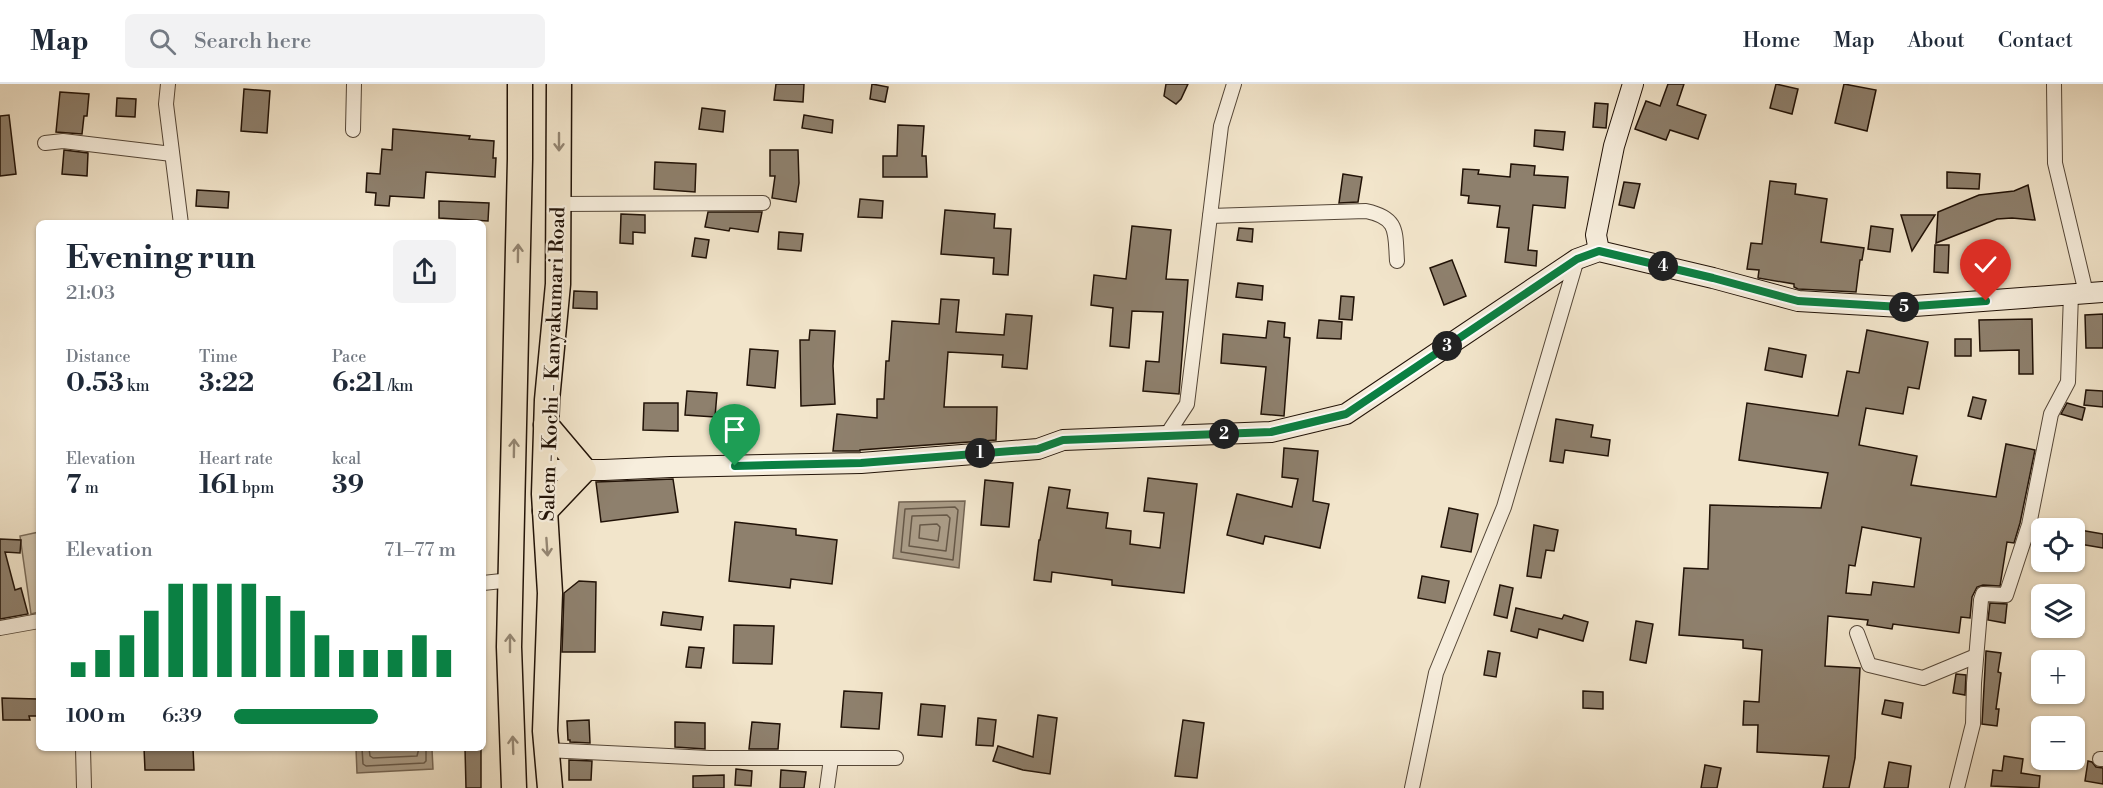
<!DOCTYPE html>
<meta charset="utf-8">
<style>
:root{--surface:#fff;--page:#f2f2f3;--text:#1f2937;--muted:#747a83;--line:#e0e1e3;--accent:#0b8043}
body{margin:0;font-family:"Libre Bodoni",serif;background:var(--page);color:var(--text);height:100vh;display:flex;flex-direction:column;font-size:22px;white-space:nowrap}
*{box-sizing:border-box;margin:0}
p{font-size:20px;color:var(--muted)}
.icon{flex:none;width:33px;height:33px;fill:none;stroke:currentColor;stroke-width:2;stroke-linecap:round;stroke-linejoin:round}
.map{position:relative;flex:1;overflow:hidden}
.drawer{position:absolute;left:36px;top:136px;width:450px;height:531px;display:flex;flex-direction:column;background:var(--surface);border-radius:9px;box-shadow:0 2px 4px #0004}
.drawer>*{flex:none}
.controls{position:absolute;left:2031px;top:434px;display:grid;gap:12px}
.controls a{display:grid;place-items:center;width:54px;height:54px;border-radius:9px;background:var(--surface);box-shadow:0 2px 4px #0004;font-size:30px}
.pin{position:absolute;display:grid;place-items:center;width:51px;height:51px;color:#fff;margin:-62px -26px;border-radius:50% 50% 50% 0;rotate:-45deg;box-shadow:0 0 6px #0007}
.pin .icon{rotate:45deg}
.km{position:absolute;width:30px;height:30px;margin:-15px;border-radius:50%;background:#222;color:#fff;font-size:16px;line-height:30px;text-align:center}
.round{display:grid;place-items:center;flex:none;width:63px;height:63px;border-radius:9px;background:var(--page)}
.overview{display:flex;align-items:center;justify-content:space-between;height:102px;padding:0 30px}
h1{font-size:33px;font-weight:700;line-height:45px}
.stats{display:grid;grid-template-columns:repeat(3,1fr);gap:9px;height:102px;padding:6px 30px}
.stats div{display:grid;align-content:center}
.stats b{font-size:26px;font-weight:700}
.stats small{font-size:16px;font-weight:400}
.stats p{font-size:16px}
.chart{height:168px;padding:12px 30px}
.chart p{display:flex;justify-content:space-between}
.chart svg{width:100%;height:108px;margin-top:6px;stroke:var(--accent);stroke-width:6}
ul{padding:0 30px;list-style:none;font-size:20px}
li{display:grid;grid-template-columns:96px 72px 1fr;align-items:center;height:45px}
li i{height:15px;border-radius:8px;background:var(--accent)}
header{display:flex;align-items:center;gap:36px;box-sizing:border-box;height:84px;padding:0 30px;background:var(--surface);border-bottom:2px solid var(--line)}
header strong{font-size:28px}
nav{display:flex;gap:33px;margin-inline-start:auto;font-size:21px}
.search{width:420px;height:54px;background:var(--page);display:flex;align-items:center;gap:15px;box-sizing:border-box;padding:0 21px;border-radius:9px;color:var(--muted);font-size:22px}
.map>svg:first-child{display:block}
.green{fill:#cec1aa;stroke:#786a58;stroke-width:1.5}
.water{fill:#ab9d88;stroke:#746554;stroke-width:1.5}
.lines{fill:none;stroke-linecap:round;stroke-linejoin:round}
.shore{stroke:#665848;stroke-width:1.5}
.building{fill:#8e806d;stroke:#211207;stroke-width:1.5;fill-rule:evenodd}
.street-casing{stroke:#554738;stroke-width:16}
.secondary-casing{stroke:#211207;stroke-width:22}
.highway-casing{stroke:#211207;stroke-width:27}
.street{stroke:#f7eedd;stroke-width:14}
.secondary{stroke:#f7eedd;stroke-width:20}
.highway{stroke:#f2e5cb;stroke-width:24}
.oneway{stroke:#948673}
.route-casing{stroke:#fff;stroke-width:12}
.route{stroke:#0b8043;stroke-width:8}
.labels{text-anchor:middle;stroke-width:4.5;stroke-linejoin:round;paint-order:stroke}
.street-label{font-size:20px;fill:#211207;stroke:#f7eedd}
</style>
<header>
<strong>Map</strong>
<div class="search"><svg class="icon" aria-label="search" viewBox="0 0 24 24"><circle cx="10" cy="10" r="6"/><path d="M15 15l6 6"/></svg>Search here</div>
<nav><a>Home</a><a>Map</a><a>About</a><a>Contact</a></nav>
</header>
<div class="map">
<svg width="2103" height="704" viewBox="0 0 2103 704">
<rect width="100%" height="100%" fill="#f2e5cb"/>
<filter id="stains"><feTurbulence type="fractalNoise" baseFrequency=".00333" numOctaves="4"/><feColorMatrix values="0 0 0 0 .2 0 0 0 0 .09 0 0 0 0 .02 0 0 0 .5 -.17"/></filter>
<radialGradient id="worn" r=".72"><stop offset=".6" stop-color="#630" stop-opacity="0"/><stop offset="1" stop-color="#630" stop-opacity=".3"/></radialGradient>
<polygon class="green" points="39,448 39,528 31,530 20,452"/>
<g class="water">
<polygon points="965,417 959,484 893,474 899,418"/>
<polygon points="356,665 432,665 433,685 357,689"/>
</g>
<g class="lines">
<g class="shore">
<polygon points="955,423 958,426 953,476 901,468 905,425"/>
<polygon points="947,431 950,434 946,467 909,462 912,432"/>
<polygon points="937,440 940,443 938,457 919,454 920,441"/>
<polyline points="362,664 363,680 366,682 424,679 426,677 426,664"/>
<polyline points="369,664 370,672 373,674 417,672 419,664"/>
</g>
</g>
<g class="building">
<polygon points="776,0 804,0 803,18 774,16"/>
<polygon points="872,0 888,3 885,18 870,15"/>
<polygon points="1166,0 1188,0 1181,15 1176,20 1164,12"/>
<polygon points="1668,0 1684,0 1677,21 1706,31 1698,55 1670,46 1666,56 1635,45 1646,17 1660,22"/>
<polygon points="1776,0 1798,5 1792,30 1770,24"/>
<polygon points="1844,0 1876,6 1867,47 1835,39"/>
<polygon points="244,5 270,7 267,49 241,47"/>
<polygon points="60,8 89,10 87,32 84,32 82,50 56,48"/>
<polygon points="117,14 136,15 135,33 116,32"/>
<polygon points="1595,19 1608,20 1606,44 1593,43"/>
<polygon points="702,24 725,27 723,48 699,45"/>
<polygon points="9,31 16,90 0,92 0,32"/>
<polygon points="804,31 833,36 832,49 802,44"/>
<polygon points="898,41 924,42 922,72 926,72 927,93 883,93 883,72 897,72"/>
<polygon points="393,45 470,52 469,55 494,57 493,74 496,74 495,93 426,88 424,114 390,112 389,122 375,121 376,109 366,108 367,89 380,90 382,65 392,66"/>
<polygon points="1535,46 1565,48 1563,66 1534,62"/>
<polygon points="64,66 88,69 87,92 62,90"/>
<polygon points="770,66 798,66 799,99 796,118 772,114 775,92 770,92"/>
<polygon points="655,78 696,80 695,108 654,105"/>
<polygon points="1511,80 1535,82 1534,91 1568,93 1565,124 1533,121 1528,166 1537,167 1536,182 1505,178 1509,144 1497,143 1500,122 1468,119 1469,112 1461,111 1463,85 1479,86 1478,90 1510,93"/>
<polygon points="1947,88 1980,90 1979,105 1947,104"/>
<polygon points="1343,90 1362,93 1358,118 1339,119"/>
<polygon points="1770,97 1796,100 1795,110 1827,115 1821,158 1864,164 1862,176 1860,176 1856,208 1798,205 1794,203 1794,200 1758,194 1759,186 1747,185 1751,159 1762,160"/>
<polygon points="1624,98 1640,100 1634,124 1619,121"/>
<polygon points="2028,101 2035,136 2012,134 1997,135 1936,159 1938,128 1979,111 2014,107"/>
<polygon points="197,106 229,108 228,124 196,122"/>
<polygon points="860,115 883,117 882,134 858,133"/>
<polygon points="439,117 489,119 488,137 439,134"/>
<polygon points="945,126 995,130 994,144 1011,145 1008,191 993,190 994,174 941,170"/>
<polygon points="708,128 762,128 758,148 730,144 729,147 705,143"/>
<polygon points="621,130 645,131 645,149 633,148 633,160 620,159"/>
<polygon points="1901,131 1935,131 1912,167"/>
<polygon points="1132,142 1171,146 1166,195 1188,196 1179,310 1143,307 1146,277 1159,278 1163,228 1132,227 1129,264 1110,262 1113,224 1091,221 1094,191 1126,195"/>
<polygon points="1871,142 1893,145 1890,168 1868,165"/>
<polygon points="1239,144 1253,145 1252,158 1237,156"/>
<polygon points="779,148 803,150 801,167 778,165"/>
<polygon points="695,154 709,156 706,174 692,172"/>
<polygon points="1935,161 1949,161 1948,189 1934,188"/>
<polygon points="1981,162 1996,163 1996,181 1980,180"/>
<polygon points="1452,176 1466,212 1444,221 1430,184"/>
<polygon points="1238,199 1263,202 1262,216 1236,213"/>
<polygon points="574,207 597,208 597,225 573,224"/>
<polygon points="1341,212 1354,213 1352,236 1339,235"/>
<polygon points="941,215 959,216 956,248 1004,251 1006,230 1032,232 1027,285 1002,283 1003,271 948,268 944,323 997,323 996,356 860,366 860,367 833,367 837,330 877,334 877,315 884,315 886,277 889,277 892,237 939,240"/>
<polygon points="2103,230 2103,264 2086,264 2085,231"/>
<polygon points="2032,235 2033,290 2019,290 2019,266 1980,267 1979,236"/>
<polygon points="1319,236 1342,238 1341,255 1317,254"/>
<polygon points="1268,237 1285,239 1284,253 1290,254 1284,332 1261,330 1266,283 1221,279 1223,250 1266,254"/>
<polygon points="810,246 835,247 833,282 835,320 801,322 800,256 809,256"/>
<path d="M 1867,246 L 1928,258 L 1919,305 L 1908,303 L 1903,330 L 1866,324 L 1859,361 L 1917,372 L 1911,401 L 1996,413 L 2006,360 L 2035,366 L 2020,439 L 2014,459 L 2007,458 L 2000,502 L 1983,501 L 1977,503 L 1972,513 L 1970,534 L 1961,533 L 1959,549 L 1893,540 L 1892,545 L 1867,541 L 1868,536 L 1828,532 L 1825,582 L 1860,584 L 1855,674 L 1849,704 L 1823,704 L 1829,672 L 1757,668 L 1758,641 L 1743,641 L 1744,617 L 1759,618 L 1762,566 L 1743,564 L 1743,556 L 1679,551 L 1684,484 L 1708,485 L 1710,421 L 1821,424 L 1828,389 L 1739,376 L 1747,319 L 1838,332 L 1847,287 L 1859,289 ZM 1862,443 L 1921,454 L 1914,503 L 1873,498 L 1871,511 L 1846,509 L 1849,481 L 1855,482 Z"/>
<rect x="1955" y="255" width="16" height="17"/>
<polygon points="1769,264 1806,271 1802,293 1765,286"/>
<polygon points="750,265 778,267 775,304 747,301"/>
<polygon points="2086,306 2103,307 2103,323 2084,321"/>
<polygon points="687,307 717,309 715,333 685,331"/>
<polygon points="1973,313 1986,316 1981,335 1968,332"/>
<polygon points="644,319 678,319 678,347 643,346"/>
<polygon points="2067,319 2085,324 2082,336 2061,330"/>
<polygon points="1556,335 1593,341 1591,353 1610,356 1608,372 1565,366 1563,379 1550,377"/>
<polygon points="1284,364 1318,367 1313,417 1329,420 1320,464 1265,452 1263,460 1227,451 1237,410 1292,423 1298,395 1282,393"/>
<polygon points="1148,394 1197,400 1184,509 1112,501 1112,496 1052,488 1051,498 1034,496 1039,456 1040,456 1049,403 1070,406 1067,424 1108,429 1106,444 1131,447 1130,460 1160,464 1164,429 1144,427"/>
<polygon points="673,395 678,428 601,438 596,398"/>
<polygon points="985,396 1013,399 1009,443 981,441"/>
<polygon points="1449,424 1478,430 1471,468 1441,463"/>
<polygon points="735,438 796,445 796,451 837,456 832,500 791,495 790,504 729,497"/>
<polygon points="1534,441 1558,446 1554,467 1546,466 1541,494 1527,492"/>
<polygon points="2074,445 2103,450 2103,464 2074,459"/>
<polygon points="0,455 21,456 20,469 5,468 15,506 21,504 28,530 0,535"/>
<polygon points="1422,492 1449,497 1445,519 1418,514"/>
<polygon points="579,497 596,498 595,568 562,568 564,509"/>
<polygon points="1500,501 1513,504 1507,534 1494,531"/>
<polygon points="1990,519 2007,520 2005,539 1988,536"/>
<polygon points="1516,524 1562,535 1564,531 1588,538 1583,557 1539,545 1537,554 1511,547"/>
<polygon points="663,528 703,533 701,546 661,541"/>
<polygon points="1636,537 1653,540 1646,579 1630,576"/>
<polygon points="734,541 774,542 772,580 733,579"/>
<polygon points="689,563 704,564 701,584 686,583"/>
<polygon points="1488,567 1500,569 1496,593 1484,591"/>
<polygon points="1986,567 2001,569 1998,588 2001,589 1996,625 1999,625 1997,642 1982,640"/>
<polygon points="1956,590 1966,591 1965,611 1953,609"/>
<polygon points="844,607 882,609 879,645 841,643"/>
<polygon points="1583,607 1603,608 1603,625 1583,624"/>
<polygon points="2,614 37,615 38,632 29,632 30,636 3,636"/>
<polygon points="1885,616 1903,619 1901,634 1882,630"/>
<polygon points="921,620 945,622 942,653 918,651"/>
<polygon points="1038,631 1057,634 1050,690 1023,686 993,677 998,662 1033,673"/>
<polygon points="978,634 996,636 993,662 976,661"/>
<polygon points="589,636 590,659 570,658 570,656 568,656 567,637"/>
<polygon points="1183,636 1204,639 1197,694 1175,692"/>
<polygon points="675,638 705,639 705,665 675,663"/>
<polygon points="752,638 780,640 778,665 749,665"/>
<polygon points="144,664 193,664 194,686 145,686"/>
<polygon points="465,664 481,664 481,704 466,704"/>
<polygon points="2004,672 2023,675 2021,689 2040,692 2039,704 1991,702 1993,686 2002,687"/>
<polygon points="569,676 592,677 591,696 569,696"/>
<polygon points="2088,677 2092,678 2096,683 2103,684 2103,700 2085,697"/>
<polygon points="1889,678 1911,682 1908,704 1884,704"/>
<polygon points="1705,681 1721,684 1717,704 1701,704"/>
<polygon points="736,685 752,687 751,702 735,701"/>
<polygon points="781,686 806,688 804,704 780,704"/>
<polygon points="724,691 724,704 693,704 693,692"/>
</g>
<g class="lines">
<g class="street-casing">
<g id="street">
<polyline points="168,0 166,20 181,140"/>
<polyline points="2054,0 2055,79 2086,209"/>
<polyline points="353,46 354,0"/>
<polyline points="45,59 63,57 172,70"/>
<polyline points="559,120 763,119"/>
<path d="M 1210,132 L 1366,127 C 1399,134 1395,148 1397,177"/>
<polyline points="1166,352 1187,320 1221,42 1234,0"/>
<polyline points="483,499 511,496"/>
<polyline points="0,544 39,537"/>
<polyline points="1857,549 1869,581 1923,594 1976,572"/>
<polyline points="83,664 84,704"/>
<polyline points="546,666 709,674 896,674"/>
<polyline points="2100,675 2103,675"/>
<polyline points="827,704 831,675"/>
<polyline points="1412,704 1436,589 1504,423 1577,175"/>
<polyline points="1957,704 1973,640 1974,599 1981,516 1983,510 2006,511 2029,441 2051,330 2068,298 2071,210"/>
</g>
</g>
<g class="secondary-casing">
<g id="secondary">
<polyline points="1599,167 1596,151 1614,62 1633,0"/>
<polyline points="545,386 604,386 671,383 861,379 1038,365 1063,356 1271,348 1346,330 1577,175 1599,167 1713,194 1798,217 1901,223 2103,208"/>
</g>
</g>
<g class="highway-casing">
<g id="highway">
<polyline points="545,427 584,386 546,341"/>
<polyline points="514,704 509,563 520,75 520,0"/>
<polyline points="550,704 545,647 550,509 544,410 547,316 558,200 559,0"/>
</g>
</g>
<use href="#street" class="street"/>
<use href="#secondary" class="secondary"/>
<use href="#highway" class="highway"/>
</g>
<defs><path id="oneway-shaft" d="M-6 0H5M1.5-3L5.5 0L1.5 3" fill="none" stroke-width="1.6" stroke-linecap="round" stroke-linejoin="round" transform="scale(1.5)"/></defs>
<g class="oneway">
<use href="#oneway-shaft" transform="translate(559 58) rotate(90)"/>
<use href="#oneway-shaft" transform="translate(518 169) rotate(-89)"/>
<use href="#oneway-shaft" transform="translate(514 364) rotate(-89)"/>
<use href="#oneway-shaft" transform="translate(547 463) rotate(86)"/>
<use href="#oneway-shaft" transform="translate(510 559) rotate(-90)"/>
<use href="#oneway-shaft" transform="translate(513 661) rotate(-92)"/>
</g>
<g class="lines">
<g class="route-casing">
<polyline id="route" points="735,382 861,379 1038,365 1063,356 1271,348 1346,330 1577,175 1599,167 1713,194 1798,217 1901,223 1986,217"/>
</g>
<use href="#route" class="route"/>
</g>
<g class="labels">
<g class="street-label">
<text transform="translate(552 280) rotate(-88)" y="7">Salem - Kochi - Kanyakumari Road</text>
</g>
</g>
<rect width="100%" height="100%" filter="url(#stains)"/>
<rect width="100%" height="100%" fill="url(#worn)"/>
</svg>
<div class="controls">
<a><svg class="icon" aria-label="locate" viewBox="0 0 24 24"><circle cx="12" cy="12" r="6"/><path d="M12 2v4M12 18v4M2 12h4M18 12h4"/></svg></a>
<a><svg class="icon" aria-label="layers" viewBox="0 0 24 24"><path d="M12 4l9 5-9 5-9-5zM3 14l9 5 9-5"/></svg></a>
<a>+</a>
<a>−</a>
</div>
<div class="pin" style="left:735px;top:382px;background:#1e9e55"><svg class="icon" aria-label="arrive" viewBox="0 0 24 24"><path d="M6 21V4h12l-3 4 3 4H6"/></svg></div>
<div class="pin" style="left:1986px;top:217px;background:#d93025"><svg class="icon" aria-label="check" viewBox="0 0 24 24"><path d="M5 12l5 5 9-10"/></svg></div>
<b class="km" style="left:980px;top:369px">1</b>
<b class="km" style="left:1224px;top:350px">2</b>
<b class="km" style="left:1447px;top:262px">3</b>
<b class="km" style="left:1663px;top:182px">4</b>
<b class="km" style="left:1904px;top:223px">5</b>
<section class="drawer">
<div class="overview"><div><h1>Evening run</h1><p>21:03</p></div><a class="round"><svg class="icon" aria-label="share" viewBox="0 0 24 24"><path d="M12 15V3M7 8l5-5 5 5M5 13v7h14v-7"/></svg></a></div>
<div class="stats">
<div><p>Distance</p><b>0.53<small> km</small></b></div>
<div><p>Time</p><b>3:22</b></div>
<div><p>Pace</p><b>6:21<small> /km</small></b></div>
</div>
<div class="stats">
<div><p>Elevation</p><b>7<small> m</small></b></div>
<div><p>Heart rate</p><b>161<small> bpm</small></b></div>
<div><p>kcal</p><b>39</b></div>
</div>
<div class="chart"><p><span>Elevation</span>71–77 m</p>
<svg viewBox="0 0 160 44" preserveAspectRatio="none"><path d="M5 44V38M15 44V33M25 44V27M35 44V17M45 44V6M55 44V6M65 44V6M75 44V6M85 44V11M95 44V17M105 44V27M115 44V33M125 44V33M135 44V33M145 44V27M155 44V33"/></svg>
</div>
<ul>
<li><b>100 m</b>6:39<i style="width:65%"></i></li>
</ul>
</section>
</div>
